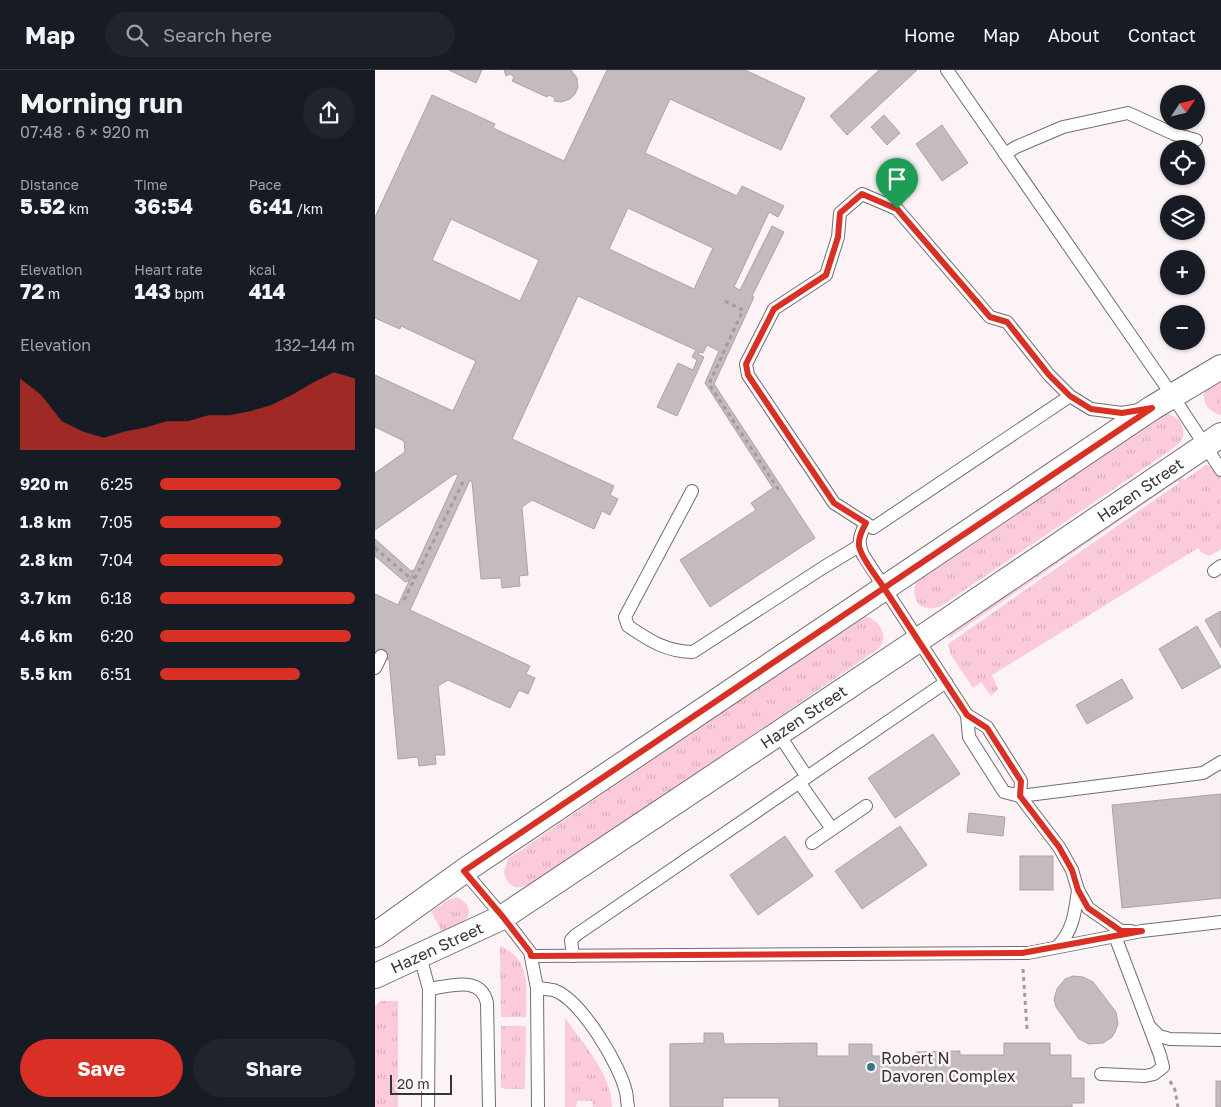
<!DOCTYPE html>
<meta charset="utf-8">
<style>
:root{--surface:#171b24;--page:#20242c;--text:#f1f3f6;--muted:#9ea1a6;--line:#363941;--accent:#d93025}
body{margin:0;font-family:"Golos Text",sans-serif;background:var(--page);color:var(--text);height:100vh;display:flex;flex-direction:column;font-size:19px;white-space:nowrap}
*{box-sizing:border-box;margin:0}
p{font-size:16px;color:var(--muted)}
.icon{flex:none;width:28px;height:28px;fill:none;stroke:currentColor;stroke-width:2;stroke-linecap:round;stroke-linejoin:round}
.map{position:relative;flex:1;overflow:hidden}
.side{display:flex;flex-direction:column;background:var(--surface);width:375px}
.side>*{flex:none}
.needle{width:32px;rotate:55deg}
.buttons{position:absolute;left:785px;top:15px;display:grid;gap:10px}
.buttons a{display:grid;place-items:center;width:45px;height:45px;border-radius:50%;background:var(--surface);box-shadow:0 1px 4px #0004;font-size:25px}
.scale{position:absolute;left:15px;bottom:12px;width:62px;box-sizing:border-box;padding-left:5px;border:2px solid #363333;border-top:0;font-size:14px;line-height:18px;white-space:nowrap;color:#363333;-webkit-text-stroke:4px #fcf3f6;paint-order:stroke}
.pin{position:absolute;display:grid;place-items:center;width:42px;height:42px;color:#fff;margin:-51px -21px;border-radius:50% 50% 50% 0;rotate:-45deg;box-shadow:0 0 5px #0007}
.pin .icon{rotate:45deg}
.round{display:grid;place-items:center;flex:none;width:52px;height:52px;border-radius:26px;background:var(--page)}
.overview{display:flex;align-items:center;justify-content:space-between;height:85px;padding:0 20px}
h1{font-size:28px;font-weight:700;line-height:38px}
.stats{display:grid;grid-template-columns:repeat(3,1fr);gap:8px;height:85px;padding:5px 20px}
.stats div{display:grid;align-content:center}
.stats b{font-size:21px;font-weight:700}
.stats small{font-size:14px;font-weight:400}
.stats p{font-size:14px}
.chart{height:140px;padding:10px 20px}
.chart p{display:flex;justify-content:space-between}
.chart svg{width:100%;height:90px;margin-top:5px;fill:var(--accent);opacity:.7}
.button{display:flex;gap:10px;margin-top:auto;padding:10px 20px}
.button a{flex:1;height:58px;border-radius:30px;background:var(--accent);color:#fff;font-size:20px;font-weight:700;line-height:58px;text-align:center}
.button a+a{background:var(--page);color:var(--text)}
ul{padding:0 20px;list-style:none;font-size:16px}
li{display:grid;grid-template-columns:80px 60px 1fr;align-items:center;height:38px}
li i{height:12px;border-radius:6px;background:var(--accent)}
header{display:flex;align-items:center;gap:30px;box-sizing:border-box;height:70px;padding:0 25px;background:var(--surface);border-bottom:1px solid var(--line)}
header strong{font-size:24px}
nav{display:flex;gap:28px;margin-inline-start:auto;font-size:18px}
.search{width:350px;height:45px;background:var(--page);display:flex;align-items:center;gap:12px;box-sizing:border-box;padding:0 18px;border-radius:28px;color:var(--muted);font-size:19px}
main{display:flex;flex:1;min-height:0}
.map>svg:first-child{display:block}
.grass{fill:url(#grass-tufts)}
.building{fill:#c3bbbd;stroke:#aba3a6;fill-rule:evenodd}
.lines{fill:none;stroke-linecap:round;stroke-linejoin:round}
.lane-casing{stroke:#746d6f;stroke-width:14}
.street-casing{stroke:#746d6f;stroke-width:26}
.path{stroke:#a29b9d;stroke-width:3;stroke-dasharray:4 4;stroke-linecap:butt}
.lane{stroke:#fff;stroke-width:12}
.street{stroke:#fff;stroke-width:24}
.route-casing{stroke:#fff;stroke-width:10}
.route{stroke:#d93025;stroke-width:6}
.poi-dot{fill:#337687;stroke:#fcf3f6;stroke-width:2}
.labels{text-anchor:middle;stroke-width:5;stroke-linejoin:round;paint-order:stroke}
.street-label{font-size:16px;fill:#363333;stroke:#fcf3f6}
.poi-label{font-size:16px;fill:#363333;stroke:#fcf3f6;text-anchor:start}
</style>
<header>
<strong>Map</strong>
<div class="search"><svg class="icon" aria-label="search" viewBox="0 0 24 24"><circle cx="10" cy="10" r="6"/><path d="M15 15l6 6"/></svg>Search here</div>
<nav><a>Home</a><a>Map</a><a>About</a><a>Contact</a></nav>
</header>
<main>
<section class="side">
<div class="overview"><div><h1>Morning run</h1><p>07:48 · 6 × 920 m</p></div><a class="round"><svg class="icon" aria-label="share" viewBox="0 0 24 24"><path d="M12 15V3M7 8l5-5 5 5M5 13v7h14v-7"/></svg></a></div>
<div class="stats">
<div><p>Distance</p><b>5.52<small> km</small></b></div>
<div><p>Time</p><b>36:54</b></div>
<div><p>Pace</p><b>6:41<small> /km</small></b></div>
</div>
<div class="stats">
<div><p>Elevation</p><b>72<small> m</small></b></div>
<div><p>Heart rate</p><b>143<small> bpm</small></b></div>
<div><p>kcal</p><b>414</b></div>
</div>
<div class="chart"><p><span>Elevation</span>132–144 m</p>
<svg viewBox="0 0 160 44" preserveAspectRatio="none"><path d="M0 44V9L10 17L20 30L30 35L40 38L50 35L60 33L70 30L80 30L90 27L100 27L110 25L120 22L130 17L140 11L150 6L160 9V44z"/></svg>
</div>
<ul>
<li><b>920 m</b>6:25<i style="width:93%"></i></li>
<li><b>1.8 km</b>7:05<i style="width:62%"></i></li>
<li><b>2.8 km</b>7:04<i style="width:63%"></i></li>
<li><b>3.7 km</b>6:18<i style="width:100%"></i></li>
<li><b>4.6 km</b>6:20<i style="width:98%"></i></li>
<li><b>5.5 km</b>6:51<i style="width:72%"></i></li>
</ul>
<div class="button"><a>Save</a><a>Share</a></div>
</section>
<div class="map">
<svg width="846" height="1037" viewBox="0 0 846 1037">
<defs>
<pattern id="grass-tufts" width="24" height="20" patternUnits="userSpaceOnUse" patternTransform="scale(1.25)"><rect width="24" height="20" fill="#fccbda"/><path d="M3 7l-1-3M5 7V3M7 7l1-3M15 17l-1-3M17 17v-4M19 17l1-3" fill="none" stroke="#d9afbc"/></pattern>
</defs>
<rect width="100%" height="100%" fill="#fcf3f6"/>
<g class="grass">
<path d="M 846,305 L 846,345 C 834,342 827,334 829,321 Z"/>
<path d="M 792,343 L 803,349 C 813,364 809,370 796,380 L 566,536 C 545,545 534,528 542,510 L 757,362 Z"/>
<polygon points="831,395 841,399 846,404 846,479 834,486 826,482 823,478 617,605 623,619 616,626 606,612 598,618 576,585 573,574 804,413 802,411 573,569 575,563 802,405 805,409 807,407 809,410"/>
<path d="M 490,546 C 505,550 515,567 503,579 L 184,797 C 168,807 136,834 129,802 L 133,789 L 484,548 Z"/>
<path d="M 81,827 C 91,830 100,842 89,851 C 84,856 74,859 67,862 L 56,841 L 74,830 Z"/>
<path d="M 125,876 C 157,889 151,918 151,947 L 126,947 Z"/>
<polygon points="6,931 23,931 23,1037 0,1037 0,936"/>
<path d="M 190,948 C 209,975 236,1003 237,1037 L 218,1037 L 217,1031 L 202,1031 L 201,1037 L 190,1037 Z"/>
<polygon points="126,956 151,956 150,1019 130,1019 126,1017"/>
</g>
<g class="building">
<polygon points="74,0 107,0 101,13"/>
<polygon points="129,0 196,0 202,8 203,17 200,24 195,29 186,32 179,31 180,28 174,25 172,27 137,11 139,7 135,4 131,6"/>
<path d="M 232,0 L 370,0 L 430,28 L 406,80 L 295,29 L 270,83 L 362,126 L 367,116 L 409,136 L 403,147 L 394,142 L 359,217 L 365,220 L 397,156 L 409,162 L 377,226 L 379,227 L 339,314 L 440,468 L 335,537 L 305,490 L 381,440 L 376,433 L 398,418 L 330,313 L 344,281 L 332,275 L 328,283 L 324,282 L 323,284 L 329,287 L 302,346 L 282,337 L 303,293 L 318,300 L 322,290 L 317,287 L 321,280 L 203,226 L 137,369 L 239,416 L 235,425 L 243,429 L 235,445 L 227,441 L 219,459 L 157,430 L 147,437 L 153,505 L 144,506 L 145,516 L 127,518 L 126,508 L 106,509 L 97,412 L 95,410 L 35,540 L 155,596 L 151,604 L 160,608 L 153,624 L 144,620 L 135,638 L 73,610 L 63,616 L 70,685 L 60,685 L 61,694 L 44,696 L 43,687 L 23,689 L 14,590 L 0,584 L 0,524 L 23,535 L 83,405 L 80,404 L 0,460 L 0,403 L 30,382 L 29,371 L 0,357 L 0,305 L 78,341 L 101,291 L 26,256 L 25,259 L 0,248 L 0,147 L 57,25 L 120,54 L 118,58 L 189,91 ZM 253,138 L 338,178 L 319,219 L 234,179 ZM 76,149 L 164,190 L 145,231 L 57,190 Z"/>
<polygon points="504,0 542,0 472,65 455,46"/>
<polygon points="509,45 525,63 512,75 496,57"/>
<polygon points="567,55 593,93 567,111 541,74"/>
<polygon points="0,469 36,501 39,500 34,511 30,512 0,486"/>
<polygon points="846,541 846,578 830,550"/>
<polygon points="822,556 846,597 807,619 784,579"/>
<polygon points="747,609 758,628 712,654 701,635"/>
<polygon points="558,664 585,704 520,748 493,708"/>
<polygon points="846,724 846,828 747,838 737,735"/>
<polygon points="594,743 630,747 628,766 592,762"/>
<polygon points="525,756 552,795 487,839 460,801"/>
<polygon points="410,766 438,806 383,845 355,805"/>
<rect x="645" y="786" width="33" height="34"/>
<polygon points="698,906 708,907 718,912 741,942 743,954 740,962 737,967 728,973 714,974 704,969 681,937 679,929 682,919 690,909"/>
<polygon points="329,963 348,963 349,974 442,973 442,986 474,986 474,974 497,974 497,986 541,986 541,982 585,981 585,985 629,985 629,973 675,973 675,985 696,985 696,1008 709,1008 709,1033 697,1033 697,1037 404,1037 404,1028 348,1028 348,1037 295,1037 295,974 329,973"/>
<rect x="841" y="1011" width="5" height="26"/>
</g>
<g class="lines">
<g class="lane-casing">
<g id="lane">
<polyline points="572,0 797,325 846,400"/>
<polyline points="630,84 641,77 688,57 753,43 799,64 821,70"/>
<polyline points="695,326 674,305 632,252 615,247 522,139 487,124 465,143 463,167 451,205 399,239 371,294 373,305 459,433 498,458 695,326 716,339 747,343 764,340"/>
<path d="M 317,421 L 250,547 L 253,556 C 274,570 291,582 318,582 L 449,497 L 484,476"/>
<path d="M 491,453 C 485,465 482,472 488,485 L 592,645 L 612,657 L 646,711 L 645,726 L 629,722 L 594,667 L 592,645"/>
<polyline points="839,501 846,496"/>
<polyline points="0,598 6,586"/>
<polyline points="403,663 432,707"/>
<polyline points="424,712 457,759"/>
<polyline points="645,726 828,703 846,692"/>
<polyline points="645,726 684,777 697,800 703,820 713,838 746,861 756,861"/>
<polyline points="437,773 491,736"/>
<polyline points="89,801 128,847 155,882 162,918 163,1037"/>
<path d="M 682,877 C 698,861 700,843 703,820"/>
<polyline points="45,886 54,919 53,1037"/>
<polyline points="156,886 653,883 767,861 846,852"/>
<polyline points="198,886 196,870 201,865 571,612"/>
<path d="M 162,918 C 168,919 176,919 181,921 C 207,932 245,995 251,1022 C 252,1026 252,1032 253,1037"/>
<path d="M 54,919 C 75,916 106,905 112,933 L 114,1037"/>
<polyline points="776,958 784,966 795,969 846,970"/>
<polyline points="726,1004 770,1006 779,1004 788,997 785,985 740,866"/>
</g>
</g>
<g class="street-casing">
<g id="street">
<polyline points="0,865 89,801 777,338 846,297"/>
<path id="s1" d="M 0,906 L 128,847 L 539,573 L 846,365"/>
</g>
</g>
<g class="path">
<polyline points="350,231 368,240 334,314 405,422"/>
<polyline points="0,478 34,507 41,507"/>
<polyline points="29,530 88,412"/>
<polyline points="648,899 652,959"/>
<polyline points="795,1011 800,1020 803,1037"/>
</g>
<use href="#lane" class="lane"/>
<use href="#street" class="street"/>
</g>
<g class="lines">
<g class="route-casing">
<path id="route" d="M 522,139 L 487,124 L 465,143 L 463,167 L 451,205 L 399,239 L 371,294 L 373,305 L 459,433 L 491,453 C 487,460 483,468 484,476 C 486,488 502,507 509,518 L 89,801 L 128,847 L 155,882 L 156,886 L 647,883 L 767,861 L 746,861 L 713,838 L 703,820 L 697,800 L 684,777 L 645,726 L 646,711 L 612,658 L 592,645 L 509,518 L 777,338 L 747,343 L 716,339 L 695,326 L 674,305 L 632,252 L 615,247 L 522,139"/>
</g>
<use href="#route" class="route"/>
</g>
<circle class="poi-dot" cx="496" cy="997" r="5"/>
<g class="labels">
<g class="street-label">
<text dy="6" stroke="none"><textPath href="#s1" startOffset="908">Hazen Street</textPath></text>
<text dy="6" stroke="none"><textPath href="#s1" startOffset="502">Hazen Street</textPath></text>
<text dy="6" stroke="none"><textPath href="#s1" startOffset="68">Hazen Street</textPath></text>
</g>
<g class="poi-label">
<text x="506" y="994">Robert N<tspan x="506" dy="18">Davoren Complex</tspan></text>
</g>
</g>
</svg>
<div class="buttons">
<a><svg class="needle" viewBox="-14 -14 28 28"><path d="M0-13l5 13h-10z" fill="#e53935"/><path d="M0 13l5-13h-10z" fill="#9ea1a6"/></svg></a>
<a><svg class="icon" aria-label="locate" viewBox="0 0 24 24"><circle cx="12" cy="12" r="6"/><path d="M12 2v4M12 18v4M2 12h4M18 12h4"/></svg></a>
<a><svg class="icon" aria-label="layers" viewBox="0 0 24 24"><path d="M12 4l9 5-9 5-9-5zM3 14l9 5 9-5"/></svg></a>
<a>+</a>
<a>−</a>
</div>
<div class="scale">20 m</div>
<div class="pin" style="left:522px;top:139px;background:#1e9e55"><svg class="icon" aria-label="arrive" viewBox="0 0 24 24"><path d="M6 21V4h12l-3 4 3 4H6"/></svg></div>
</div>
</main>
